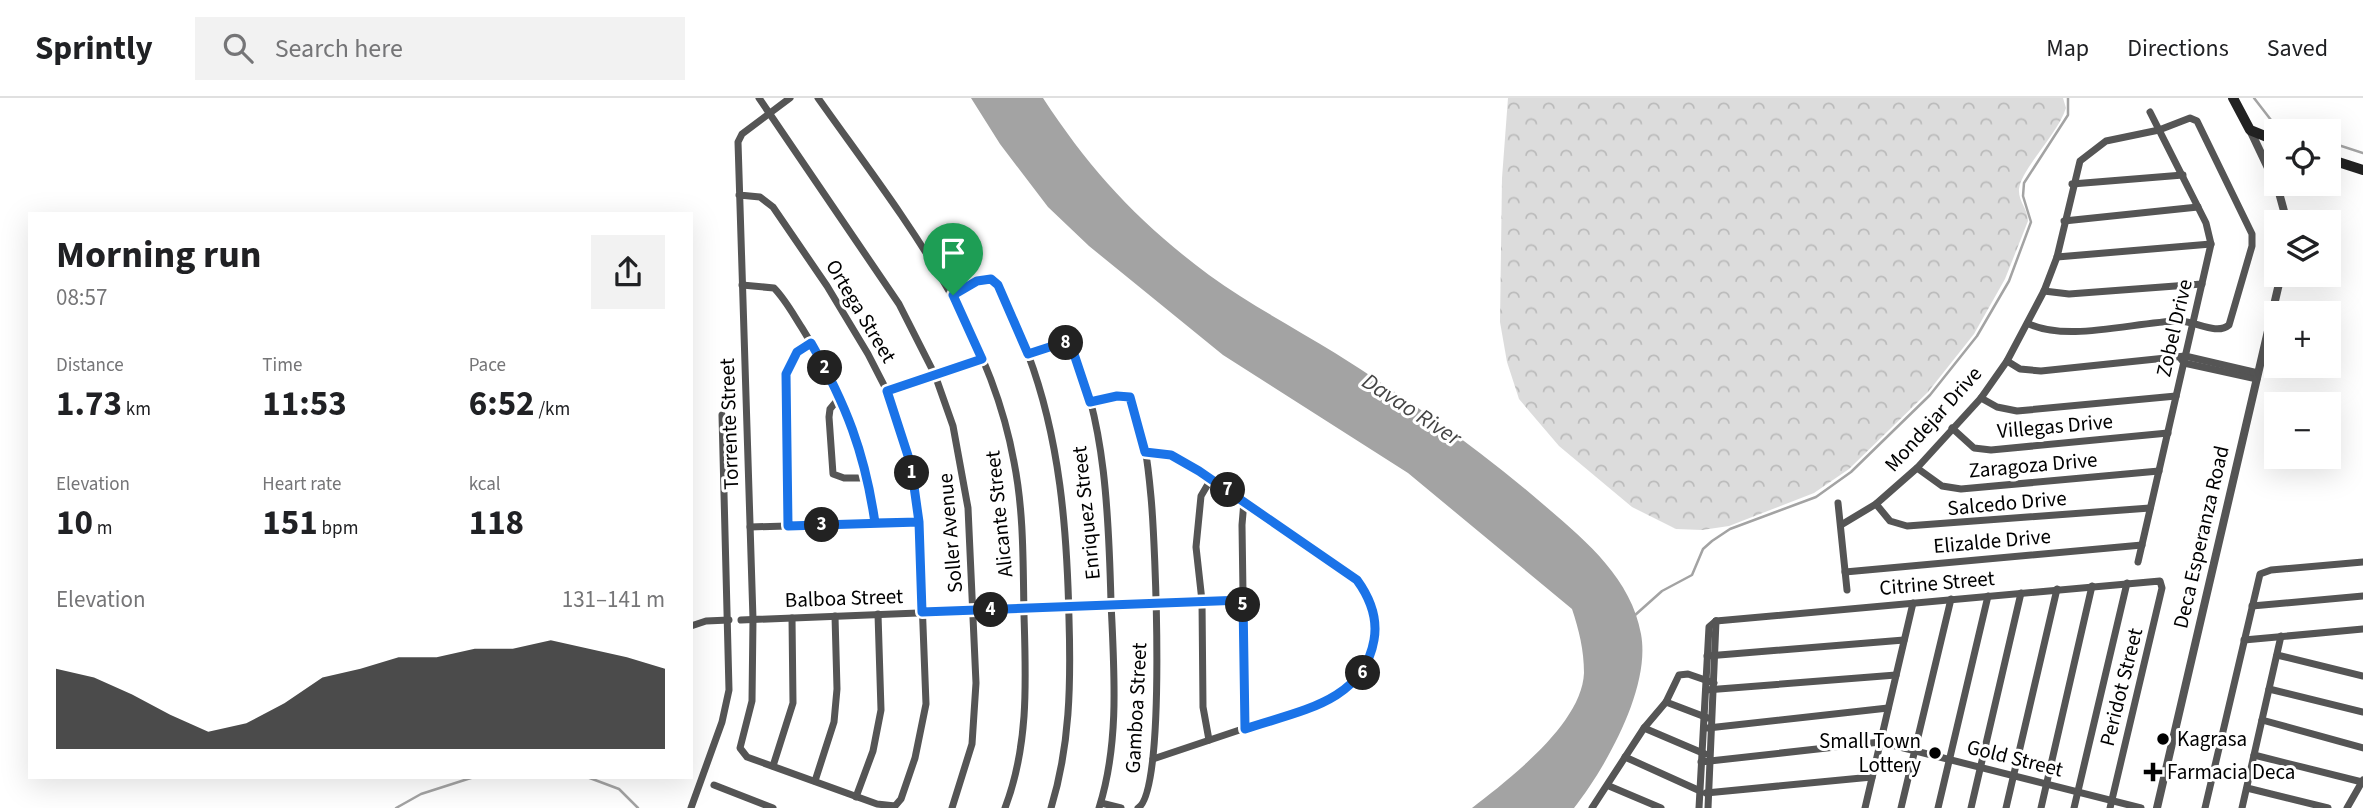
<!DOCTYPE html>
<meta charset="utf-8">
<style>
:root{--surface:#fff;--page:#f2f2f2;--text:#202124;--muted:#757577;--line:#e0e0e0;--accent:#000}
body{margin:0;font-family:"Source Sans 3",sans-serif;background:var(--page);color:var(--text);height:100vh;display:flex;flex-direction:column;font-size:26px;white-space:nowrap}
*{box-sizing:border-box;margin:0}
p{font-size:23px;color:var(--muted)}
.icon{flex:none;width:38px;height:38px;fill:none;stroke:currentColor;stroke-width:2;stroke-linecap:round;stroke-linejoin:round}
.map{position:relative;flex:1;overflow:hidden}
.side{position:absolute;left:28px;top:114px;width:665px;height:567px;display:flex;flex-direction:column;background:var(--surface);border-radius:0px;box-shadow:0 7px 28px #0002}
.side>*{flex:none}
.fabs{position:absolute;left:2264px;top:21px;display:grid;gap:14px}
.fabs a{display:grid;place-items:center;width:77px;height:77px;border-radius:0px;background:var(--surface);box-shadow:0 7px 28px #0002;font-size:35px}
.pin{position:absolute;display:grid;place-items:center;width:60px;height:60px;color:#fff;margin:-72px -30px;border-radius:50% 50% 50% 0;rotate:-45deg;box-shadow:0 0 7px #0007}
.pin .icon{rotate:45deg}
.km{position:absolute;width:35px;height:35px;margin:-18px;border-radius:50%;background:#222;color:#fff;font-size:19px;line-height:35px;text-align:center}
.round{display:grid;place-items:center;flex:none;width:74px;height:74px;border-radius:0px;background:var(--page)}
.overview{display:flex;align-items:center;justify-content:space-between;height:119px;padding:0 28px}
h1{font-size:38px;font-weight:700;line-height:52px}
.stats{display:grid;grid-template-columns:repeat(3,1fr);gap:10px;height:119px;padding:7px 28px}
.stats div{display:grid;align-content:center}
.stats b{font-size:35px;font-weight:700}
.stats small{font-size:19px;font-weight:400}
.stats p{font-size:19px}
.chart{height:196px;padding:14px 28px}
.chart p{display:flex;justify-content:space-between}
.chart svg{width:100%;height:126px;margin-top:7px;fill:var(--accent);opacity:.7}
header{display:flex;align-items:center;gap:42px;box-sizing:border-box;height:98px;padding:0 35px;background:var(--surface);border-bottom:2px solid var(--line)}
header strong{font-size:33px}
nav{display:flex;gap:38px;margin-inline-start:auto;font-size:24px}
.search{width:490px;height:63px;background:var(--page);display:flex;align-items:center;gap:18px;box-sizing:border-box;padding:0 24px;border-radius:0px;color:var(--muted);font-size:26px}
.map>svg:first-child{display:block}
.forest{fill:url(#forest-crowns)}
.water{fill:#a3a3a3}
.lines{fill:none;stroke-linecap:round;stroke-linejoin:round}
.stream{stroke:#a3a3a3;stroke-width:2.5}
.minor{stroke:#555;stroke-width:7}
.tertiary{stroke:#555;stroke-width:8}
.secondary{stroke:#222;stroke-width:10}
.route-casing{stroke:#fff;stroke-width:14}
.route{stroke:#1a73e8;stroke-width:9}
.poi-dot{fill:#000;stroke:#fff;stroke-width:2.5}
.labels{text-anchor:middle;stroke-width:6;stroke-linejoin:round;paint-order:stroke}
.street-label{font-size:21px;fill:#000;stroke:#fff}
.poi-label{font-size:21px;fill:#000;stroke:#fff;text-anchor:start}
.water-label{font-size:23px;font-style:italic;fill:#444;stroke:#fff}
</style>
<header>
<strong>Sprintly</strong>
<div class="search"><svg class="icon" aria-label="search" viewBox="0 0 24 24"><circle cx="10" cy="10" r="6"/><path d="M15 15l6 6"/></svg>Search here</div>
<nav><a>Map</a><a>Directions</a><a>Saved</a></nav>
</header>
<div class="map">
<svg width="2363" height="710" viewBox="0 0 2363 710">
<defs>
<pattern id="forest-crowns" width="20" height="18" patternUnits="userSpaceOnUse" patternTransform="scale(1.75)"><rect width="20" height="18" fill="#dcdcdc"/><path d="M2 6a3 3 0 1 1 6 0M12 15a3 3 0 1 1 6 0" fill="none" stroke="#bbb"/></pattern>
</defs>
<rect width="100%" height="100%" fill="#fff"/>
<path class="forest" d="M 1508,0 L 2063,0 L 2066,10 C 2058,36 2021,71 2019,91 C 2018,103 2028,111 2028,123 L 2005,181 L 1974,236 L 1928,294 L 1849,371 L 1814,395 L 1729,428 L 1702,432 L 1676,431 L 1632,409 L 1559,348 L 1519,301 L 1507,264 L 1500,224 L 1502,80 Z"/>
<path class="water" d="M 971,0 L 1043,0 C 1090,72 1139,125 1209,177 C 1249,206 1293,229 1335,255 C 1408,301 1479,351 1544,407 C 1585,442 1631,480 1641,536 C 1651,590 1606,669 1574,710 L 1472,710 C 1509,681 1582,626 1584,575 C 1584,552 1579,532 1572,511 L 1408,375 L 1223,257 L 1089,148 L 1048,109 L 1000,46 Z"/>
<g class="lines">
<g class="stream">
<polyline points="2254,0 2271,22 2297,33"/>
<polyline points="2329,44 2363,55"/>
<polyline points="1634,518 1662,493 1692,477 1703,451 1712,443 1730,431 1816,399 1851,374 1930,297 1977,238 2009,183 2031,124 2023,98 2024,85 2068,17 2068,0"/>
<polyline points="587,679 619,691 638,710"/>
<polyline points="396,710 421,696 474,679"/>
</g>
<g class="minor">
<polyline points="759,0 899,206 935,277 953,328 968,410 976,585 972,646 952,710"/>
<path d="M 818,0 C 898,113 989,224 1014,364 C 1024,414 1023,466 1024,517 C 1026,583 1029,647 1005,710"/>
<polyline points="2072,86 2183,77"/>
<polyline points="739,97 760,99 773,109 827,188 868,256 887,293 911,367 919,424 926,606 915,660 901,701 895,708 877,706 747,659 740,650 752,603 753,521 738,44 742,36 790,0"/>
<polyline points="2064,123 2198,109"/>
<polyline points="2057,159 2211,146"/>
<path d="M 742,187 L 774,190 C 785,201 793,216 802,230 C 841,291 865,353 875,425"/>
<polyline points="2044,193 2069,196 2202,186"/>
<path d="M 953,197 C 968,188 982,174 998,187 C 1008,210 1019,232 1028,256 C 1060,341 1067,431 1069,521 C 1071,586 1070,648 1051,710"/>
<path d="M 1028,256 L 1058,244 L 1070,248 C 1106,317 1109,427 1111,504 C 1114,572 1120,644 1099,710"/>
<polyline points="2181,261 2184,265 2257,281"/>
<polyline points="2007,263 2020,271 2041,273 2185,258 2258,275"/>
<polyline points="887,293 982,262"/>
<polyline points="840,299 830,311 829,319 833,376 844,380 869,380"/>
<polyline points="1981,300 1997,309 2017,313 2176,298"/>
<path d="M 1090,304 L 1117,298 L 1130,299 C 1144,329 1148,366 1151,399 C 1155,441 1167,694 1138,710"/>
<polyline points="1952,330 1974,350 1991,352 2168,335"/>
<polyline points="1145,354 1171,357 1186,366 1284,429 1357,482 1371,506 1375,537 1365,572 1346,593 1305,610 1153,661"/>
<polyline points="1917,370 1942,388 1961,391 2159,373"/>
<polyline points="1244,403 1242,427 1245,631"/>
<polyline points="1838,405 1847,492"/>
<polyline points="1876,406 1890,423 1907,428 2150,410"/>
<path d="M 1841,427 L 1876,406 L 1917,370 L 1981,300 L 2007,263 L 2044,193 L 2057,159 L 2080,63 L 2106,43 L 2159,32 L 2190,20 L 2197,23 L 2252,136 L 2252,148 L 2229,227 C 2216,238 2194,222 2178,223 C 2134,224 2066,245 2027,225"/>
<polyline points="788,428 786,276 797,254 811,245"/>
<polyline points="750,429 919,424"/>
<polyline points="2138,464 2211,146 2206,125 2150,14"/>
<polyline points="1845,474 2142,447"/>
<polyline points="2252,508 2363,498"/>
<polyline points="741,522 1243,502"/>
<polyline points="1716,523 2160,483 2162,490 2110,710"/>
<polyline points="691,528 706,523 729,522"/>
<polyline points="2244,542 2363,531"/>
<polyline points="2277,557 2363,578"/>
<polyline points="1707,558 1904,542"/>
<polyline points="2269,591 2363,614"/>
<polyline points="1706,592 1896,577"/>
<polyline points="1666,604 1708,620"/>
<polyline points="2262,622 2363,650"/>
<polyline points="1644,630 1705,656"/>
<polyline points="1708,630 1888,610"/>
<polyline points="1209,642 1203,609 1202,503 1196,449 1201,398 1211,381"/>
<polyline points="2254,657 2362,684"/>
<polyline points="1625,659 1698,692"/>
<polyline points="1701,664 1880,644 2141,710"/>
<polyline points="773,668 793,605 792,520"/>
<polyline points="815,683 834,624 837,591 835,518"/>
<polyline points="714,687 773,710"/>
<polyline points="1609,688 1661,710"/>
<polyline points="2247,690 2328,710"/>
<polyline points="1706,695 1872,679"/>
<polyline points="856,699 873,653 881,612 878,516"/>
<polyline points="1101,705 1121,710"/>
<polyline points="691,710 722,624 729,592 722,317"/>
<polyline points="1592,710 1644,630 1666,604 1679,577 1688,576 1714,585"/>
<polyline points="1699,710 1709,529 1716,523"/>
<polyline points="1708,710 1716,523"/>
<polyline points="1865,710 1913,505"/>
<polyline points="1901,710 1951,501"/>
<polyline points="1938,710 1988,498"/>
<polyline points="1971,710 2021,495"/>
<polyline points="2006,710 2057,491"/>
<polyline points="2041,710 2092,488"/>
<polyline points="2074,710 2127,485"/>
<polyline points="2205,710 2260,476 2271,472 2363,464"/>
<polyline points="2242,710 2281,538"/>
<polyline points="2347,710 2363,682"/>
</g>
<g class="tertiary">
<polyline points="2250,32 2278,91 2287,124"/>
<polyline points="2157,710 2281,177"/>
</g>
<g class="secondary">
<polyline points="2233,0 2250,32 2277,43"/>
<polyline points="2329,61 2363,72"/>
</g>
</g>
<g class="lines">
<g class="route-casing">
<path id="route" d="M 953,197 L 982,261 L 887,293 L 911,367 L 919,424 L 875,425 C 865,355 846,306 811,245 L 797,254 L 786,276 L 788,428 L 919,424 L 922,514 L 1243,502 L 1245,631 C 1297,613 1363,605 1374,542 C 1378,520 1370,500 1357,482 L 1199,373 L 1171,357 L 1145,354 L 1130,299 L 1117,298 L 1090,304 L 1074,256 L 1065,244 L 1028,256 L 998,187 L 991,181 L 977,183 L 953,197"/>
</g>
<use href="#route" class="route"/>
</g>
<g class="poi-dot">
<circle cx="2163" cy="641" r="7"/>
<circle cx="1935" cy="655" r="7"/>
<path d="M2149.5 663.5h7v7h7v7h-7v7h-7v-7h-7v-7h7z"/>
</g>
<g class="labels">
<g class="street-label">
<text transform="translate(861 213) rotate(59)" y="7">Ortega Street</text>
<text transform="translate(2174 230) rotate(-77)" y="7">Zobel Drive</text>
<text transform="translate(1933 321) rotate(-48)" y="7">Mondejar Drive</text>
<text transform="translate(729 326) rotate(-92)" y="7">Torrente Street</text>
<text transform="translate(2055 328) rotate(-5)" y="7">Villegas Drive</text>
<text transform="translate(2033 367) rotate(-5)" y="7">Zaragoza Drive</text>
<text transform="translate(2007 405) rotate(-5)" y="7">Salcedo Drive</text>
<text transform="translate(1086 415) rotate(-96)" y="7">Enriquez Street</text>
<text transform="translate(999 416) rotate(-96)" y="7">Alicante Street</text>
<text transform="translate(950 435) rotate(-95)" y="7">Soller Avenue</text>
<text transform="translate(2201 439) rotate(-77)" y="7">Deca Esperanza Road</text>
<text transform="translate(1992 443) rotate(-5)" y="7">Elizalde Drive</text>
<text transform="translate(1937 485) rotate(-5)" y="7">Citrine Street</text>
<text transform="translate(844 500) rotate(-2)" y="7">Balboa Street</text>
<text transform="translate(2121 589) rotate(-76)" y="7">Peridot Street</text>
<text transform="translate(1136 610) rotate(-87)" y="7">Gamboa Street</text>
<text transform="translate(2015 660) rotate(14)" y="7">Gold Street</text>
</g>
<g class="poi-label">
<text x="2177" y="648">Kagrasa</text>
<text x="1921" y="650" text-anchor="end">Small Town<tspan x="1921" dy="24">Lottery</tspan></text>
<text x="2167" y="681">Farmacia Deca</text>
</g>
<g class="water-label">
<text transform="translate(1412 311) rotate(33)" y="8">Davao River</text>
</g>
</g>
</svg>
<div class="fabs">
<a><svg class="icon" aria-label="locate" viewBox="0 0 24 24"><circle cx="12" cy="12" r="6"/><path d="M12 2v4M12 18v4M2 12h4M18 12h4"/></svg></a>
<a><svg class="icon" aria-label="layers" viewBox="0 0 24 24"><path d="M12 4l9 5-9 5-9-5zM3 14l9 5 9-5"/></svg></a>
<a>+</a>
<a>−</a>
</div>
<div class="pin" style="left:953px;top:197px;background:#1e9e55"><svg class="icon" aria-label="arrive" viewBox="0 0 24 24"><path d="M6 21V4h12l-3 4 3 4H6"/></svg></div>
<b class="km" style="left:912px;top:375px">1</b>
<b class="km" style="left:825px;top:270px">2</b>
<b class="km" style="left:822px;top:427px">3</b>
<b class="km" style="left:991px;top:512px">4</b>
<b class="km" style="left:1243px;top:507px">5</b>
<b class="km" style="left:1363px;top:575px">6</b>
<b class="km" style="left:1228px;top:392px">7</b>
<b class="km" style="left:1066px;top:245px">8</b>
<section class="side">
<div class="overview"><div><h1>Morning run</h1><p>08:57</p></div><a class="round"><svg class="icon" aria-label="share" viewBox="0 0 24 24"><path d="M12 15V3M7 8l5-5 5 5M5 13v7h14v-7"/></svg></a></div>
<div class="stats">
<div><p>Distance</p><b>1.73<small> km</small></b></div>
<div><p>Time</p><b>11:53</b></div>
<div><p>Pace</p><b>6:52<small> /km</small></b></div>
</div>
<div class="stats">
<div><p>Elevation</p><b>10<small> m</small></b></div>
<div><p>Heart rate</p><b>151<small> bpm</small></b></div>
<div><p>kcal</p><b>118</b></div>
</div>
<div class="chart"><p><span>Elevation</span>131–141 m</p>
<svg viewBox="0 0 160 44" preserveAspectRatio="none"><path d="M0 44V16L10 19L20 25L30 32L40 38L50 35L60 28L70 19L80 16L90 12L100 12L110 9L120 9L130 6L140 9L150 12L160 16V44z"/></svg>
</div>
</section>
</div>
